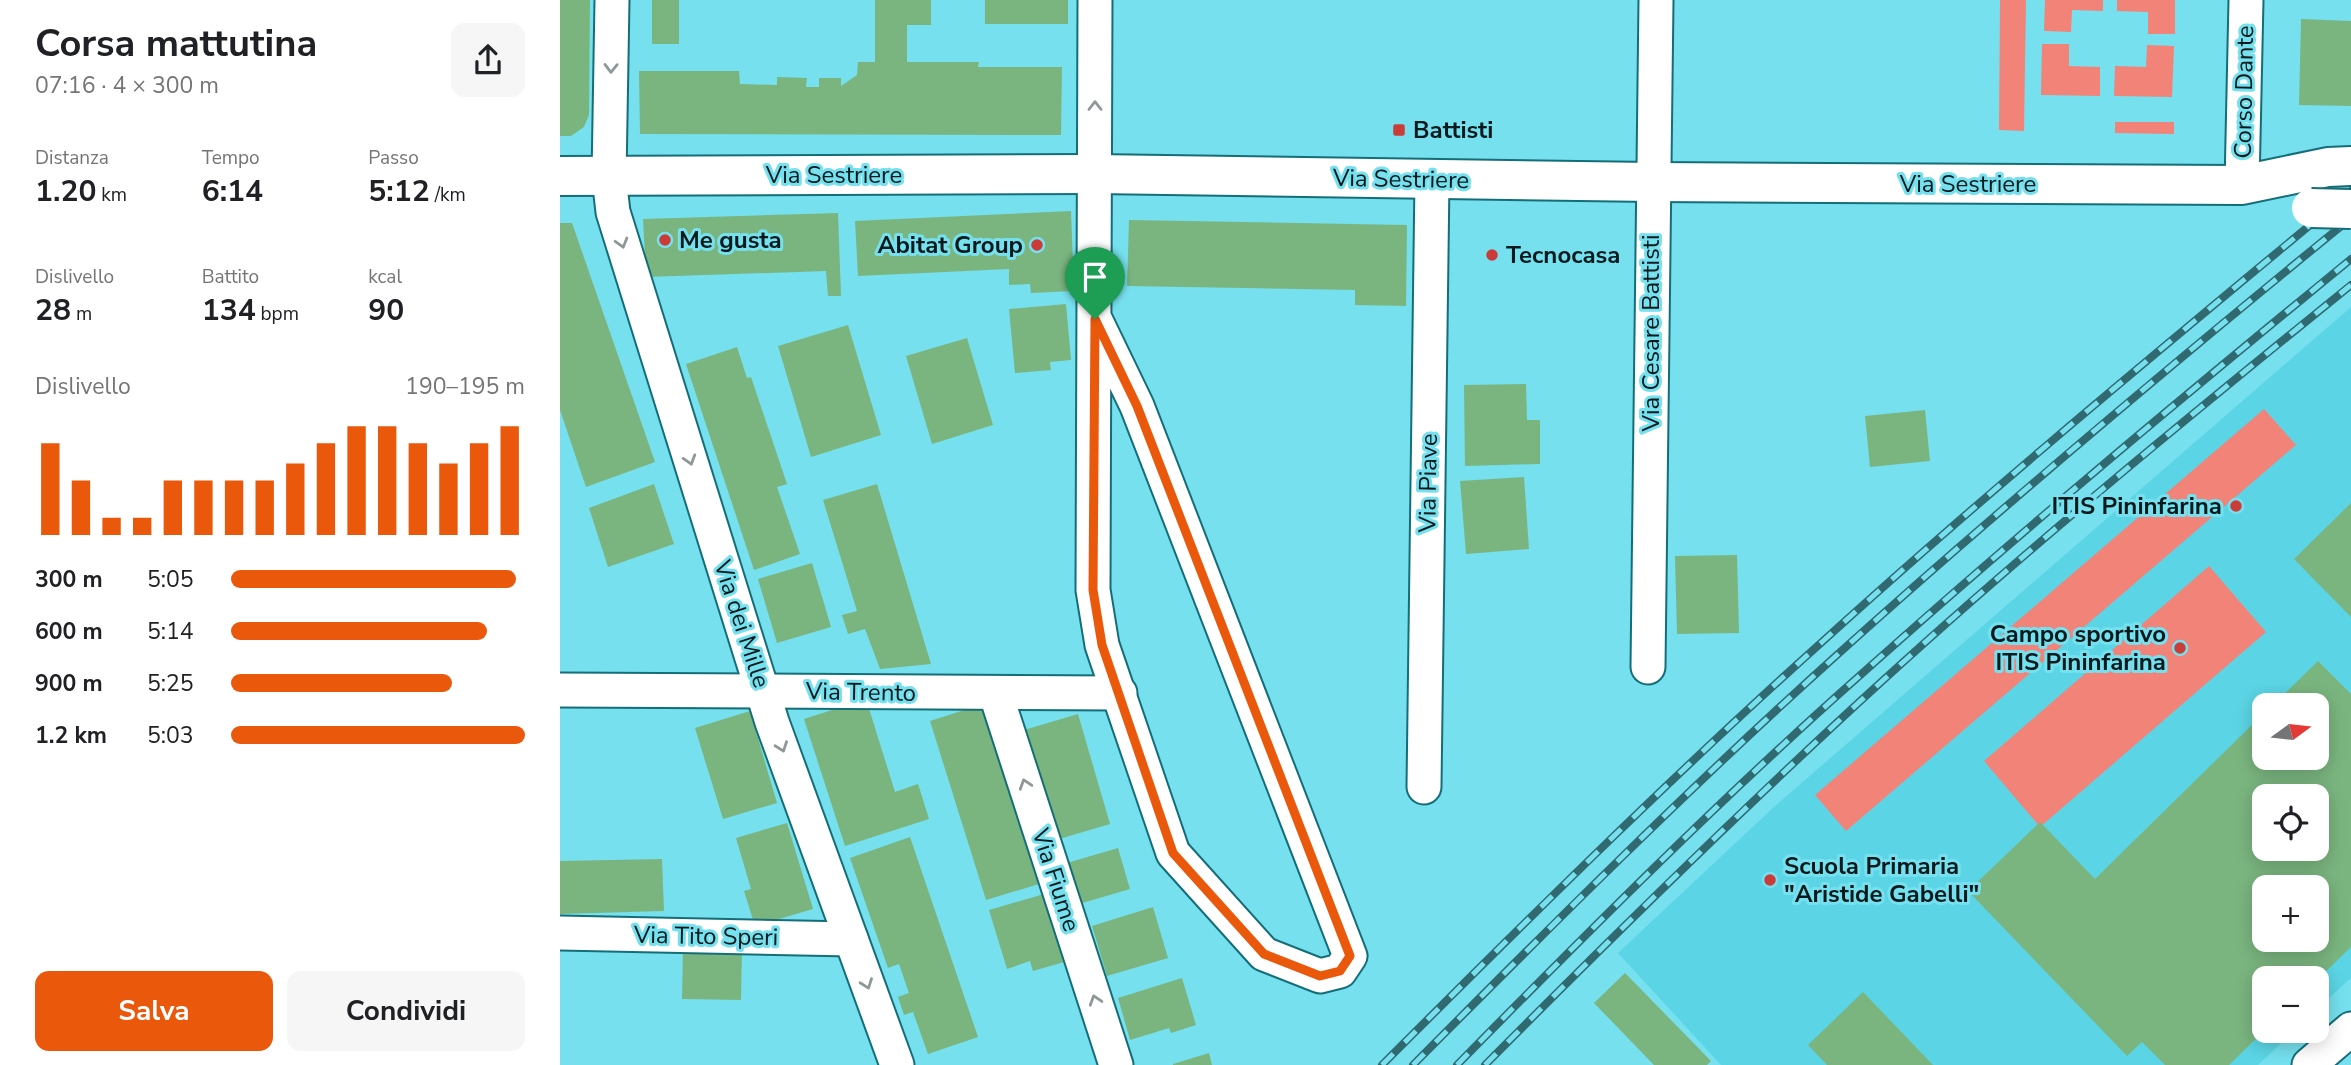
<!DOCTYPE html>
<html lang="it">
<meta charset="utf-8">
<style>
:root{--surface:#fff;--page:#f6f6f6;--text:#202124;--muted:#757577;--accent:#ea580c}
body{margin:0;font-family:"Nunito Sans",sans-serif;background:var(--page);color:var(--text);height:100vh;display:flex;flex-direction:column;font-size:26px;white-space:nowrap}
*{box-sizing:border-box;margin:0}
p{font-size:23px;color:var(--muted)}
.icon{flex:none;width:38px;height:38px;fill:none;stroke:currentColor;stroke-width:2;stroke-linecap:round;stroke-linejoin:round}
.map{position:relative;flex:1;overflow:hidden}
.sheet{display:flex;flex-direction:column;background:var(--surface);width:560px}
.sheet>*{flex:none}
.needle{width:46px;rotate:75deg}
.tools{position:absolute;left:1692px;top:693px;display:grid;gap:14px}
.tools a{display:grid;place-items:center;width:77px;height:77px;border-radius:14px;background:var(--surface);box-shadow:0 4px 18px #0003;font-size:35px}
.pin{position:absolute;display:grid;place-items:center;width:60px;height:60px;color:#fff;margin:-72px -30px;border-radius:50% 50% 50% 0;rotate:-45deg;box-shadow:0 0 7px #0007}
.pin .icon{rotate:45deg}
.round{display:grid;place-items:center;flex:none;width:74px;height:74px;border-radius:14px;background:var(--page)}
.head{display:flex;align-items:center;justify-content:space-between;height:119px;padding:0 35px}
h1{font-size:38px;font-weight:700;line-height:52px}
.figures{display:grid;grid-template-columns:repeat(3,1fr);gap:10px;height:119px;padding:7px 35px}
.figures div{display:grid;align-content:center}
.figures b{font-size:30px;font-weight:700}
.figures small{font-size:19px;font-weight:400}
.figures p{font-size:19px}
.chart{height:196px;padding:14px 35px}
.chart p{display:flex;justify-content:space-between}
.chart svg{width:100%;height:126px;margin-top:7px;stroke:var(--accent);stroke-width:6}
.cta{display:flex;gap:14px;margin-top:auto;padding:14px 35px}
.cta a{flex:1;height:80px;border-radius:14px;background:var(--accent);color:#fff;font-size:28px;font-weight:700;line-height:80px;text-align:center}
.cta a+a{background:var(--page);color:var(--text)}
ul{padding:0 35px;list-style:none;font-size:23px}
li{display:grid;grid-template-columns:112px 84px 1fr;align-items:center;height:52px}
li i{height:18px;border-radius:9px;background:var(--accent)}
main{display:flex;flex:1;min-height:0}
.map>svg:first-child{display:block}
.built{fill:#5bd5e5;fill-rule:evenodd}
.green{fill:#f28378}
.building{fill:#7ab57f;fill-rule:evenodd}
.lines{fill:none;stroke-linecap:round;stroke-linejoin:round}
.street-casing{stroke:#146e78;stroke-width:37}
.secondary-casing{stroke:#146e78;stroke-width:42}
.street{stroke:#fff;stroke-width:33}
.secondary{stroke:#fff;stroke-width:38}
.rail-casing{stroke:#316971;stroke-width:8}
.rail{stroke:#76e0ee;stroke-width:5;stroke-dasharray:16;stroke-linecap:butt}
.secondary-bridge-casing{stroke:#146e78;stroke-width:42;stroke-linecap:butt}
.secondary-bridge{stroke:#fff;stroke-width:38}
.oneway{stroke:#8e9899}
.route-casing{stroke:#fff;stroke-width:14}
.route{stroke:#ea580c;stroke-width:9}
.poi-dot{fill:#cb3c38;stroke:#76e0ee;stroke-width:2.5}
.labels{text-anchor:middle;stroke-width:6;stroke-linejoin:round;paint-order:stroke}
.street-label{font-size:24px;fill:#031a1d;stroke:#76e0ee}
.poi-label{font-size:24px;font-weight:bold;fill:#031a1d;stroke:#76e0ee;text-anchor:start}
</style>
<main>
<section class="sheet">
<div class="head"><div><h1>Corsa mattutina</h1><p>07:16 · 4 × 300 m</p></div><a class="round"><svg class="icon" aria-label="share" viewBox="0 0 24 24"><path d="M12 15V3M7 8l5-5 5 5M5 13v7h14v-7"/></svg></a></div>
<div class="figures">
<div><p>Distanza</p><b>1.20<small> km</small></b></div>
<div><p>Tempo</p><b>6:14</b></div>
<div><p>Passo</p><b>5:12<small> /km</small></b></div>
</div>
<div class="figures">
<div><p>Dislivello</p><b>28<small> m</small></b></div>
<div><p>Battito</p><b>134<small> bpm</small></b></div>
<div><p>kcal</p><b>90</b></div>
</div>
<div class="chart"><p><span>Dislivello</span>190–195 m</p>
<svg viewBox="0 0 160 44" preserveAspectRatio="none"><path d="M5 44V12M15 44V25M25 44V38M35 44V38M45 44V25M55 44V25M65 44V25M75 44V25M85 44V19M95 44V12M105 44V6M115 44V6M125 44V12M135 44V19M145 44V12M155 44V6"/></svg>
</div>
<ul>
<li><b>300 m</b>5:05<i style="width:97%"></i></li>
<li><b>600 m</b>5:14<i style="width:87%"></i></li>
<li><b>900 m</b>5:25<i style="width:75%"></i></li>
<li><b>1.2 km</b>5:03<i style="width:100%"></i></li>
</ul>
<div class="cta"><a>Salva</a><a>Condividi</a></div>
</section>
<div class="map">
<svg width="1791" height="1065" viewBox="0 0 1791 1065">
<rect width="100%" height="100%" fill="#76e0ee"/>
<path class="built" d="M 1791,307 L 1791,978 L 1757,1009 L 1757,978 L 1704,978 L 1704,1031 L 1734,1031 L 1698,1065 L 1161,1065 L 1058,953 L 1215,806 ZM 1704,705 L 1757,705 L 1757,758 L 1704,758 ZM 1704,796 L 1757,796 L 1757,849 L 1704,849 ZM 1704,887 L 1757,887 L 1757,940 L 1704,940 Z"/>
<g class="green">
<polygon points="1440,0 1466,0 1464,131 1439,130"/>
<polygon points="1485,0 1543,0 1543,11 1512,10 1511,32 1484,31"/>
<polygon points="1557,0 1615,0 1615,34 1588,34 1588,12 1557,11"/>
<polygon points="1482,44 1509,44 1509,66 1540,67 1540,96 1481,95"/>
<polygon points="1587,45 1614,46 1612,97 1554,96 1555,66 1586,67"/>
<polygon points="1555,122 1614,122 1614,134 1555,133"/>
<polygon points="1704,409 1736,445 1286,831 1255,795"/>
<polygon points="1649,566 1706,632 1480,827 1424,761"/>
</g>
<g class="building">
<polygon points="0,0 30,0 29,115 24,127 11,136 0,136"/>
<rect x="92" y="0" width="27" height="44"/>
<polygon points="315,0 371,0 371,25 347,25 347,62 419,62 418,67 502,67 501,135 80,134 79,71 179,71 180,84 217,85 217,77 247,78 246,87 259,87 259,78 281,78 281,86 297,75 298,62 315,62"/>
<rect x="425" y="0" width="83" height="24"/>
<polygon points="1741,19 1791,21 1791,106 1739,105"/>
<polygon points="511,211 514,291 471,293 470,284 449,285 449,269 298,276 295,221"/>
<polygon points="278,213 281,296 268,296 266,271 86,277 83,219"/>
<polygon points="569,220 847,225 846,306 795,305 795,290 567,286"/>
<polygon points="0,223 12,223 95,462 26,487 0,410"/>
<polygon points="506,304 511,360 490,362 491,370 455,373 449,309"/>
<polygon points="288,325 321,435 251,457 218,346"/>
<polygon points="407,338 433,425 372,444 346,356"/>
<polygon points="177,347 187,378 191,377 227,484 217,487 240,554 194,570 126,364"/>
<polygon points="966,384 967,420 980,420 980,464 905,466 904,385"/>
<polygon points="1365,410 1370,461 1310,467 1305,416"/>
<polygon points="964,477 969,549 906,554 900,481"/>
<polygon points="94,484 114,544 48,567 29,508"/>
<polygon points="317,484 371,664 320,669 305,629 288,634 282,615 297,611 263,500"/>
<polygon points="1791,503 1791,617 1734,559"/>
<polygon points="1177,555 1179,633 1117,634 1115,556"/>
<polygon points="252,563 271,627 217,643 198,579"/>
<path d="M 1758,661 L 1791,694 L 1791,947 L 1759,978 L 1704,978 L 1704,1031 L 1669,1065 L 1605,1065 L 1582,1042 L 1567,1056 L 1408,891 L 1480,822 L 1535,879 L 1704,713 L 1704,758 L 1757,758 L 1757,705 L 1713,705 ZM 1704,796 L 1757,796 L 1757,849 L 1704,849 ZM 1704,887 L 1757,887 L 1757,940 L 1704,940 Z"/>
<polygon points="306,699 335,792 358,784 369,819 285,846 244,719"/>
<polygon points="423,704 479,884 426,900 370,721"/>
<polygon points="190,711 217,803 163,819 135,728"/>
<polygon points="518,714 550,824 496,840 464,730"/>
<polygon points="227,823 253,909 195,926 184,891 191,889 176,838"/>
<polygon points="350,837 418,1037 368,1054 353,1012 344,1015 338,997 349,993 339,964 328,968 290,858"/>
<polygon points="558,848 570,889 519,904 507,863"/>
<polygon points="102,859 104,911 0,914 0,861"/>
<polygon points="484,894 504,962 473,971 470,961 447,969 429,910"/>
<polygon points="593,907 608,958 547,976 532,926"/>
<polygon points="123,948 182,949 181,1000 122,999"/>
<polygon points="1065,973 1151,1061 1147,1065 1094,1065 1034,1003"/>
<polygon points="622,978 636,1025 611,1033 609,1028 570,1040 558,998"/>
<polygon points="1303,992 1373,1065 1267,1065 1248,1045"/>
<polygon points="649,1053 652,1065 613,1065 613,1064"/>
</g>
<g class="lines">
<g class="street-casing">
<g id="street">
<polyline points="52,0 49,177 53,212 212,722 337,1065"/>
<polyline points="535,0 533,590 542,645 613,853 704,954 760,976 780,971 790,956 577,406 535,319"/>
<polyline points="1682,185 1686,0"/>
<polyline points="1088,667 1096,0"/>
<polyline points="0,690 560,693"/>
<polyline points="436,695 556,1065"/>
<polyline points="864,787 872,179"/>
<polyline points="0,933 291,939"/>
<polyline points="1749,1065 1791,1029"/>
</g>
</g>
<g class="secondary-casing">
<polyline id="secondary" points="0,176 535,174 1092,182 1682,185 1768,167 1791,166"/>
</g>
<use href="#street" class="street"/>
<use href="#secondary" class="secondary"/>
<g class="rail-casing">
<g id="rail">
<path d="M 822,1065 C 966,921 1110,778 1262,642 C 1434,486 1613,339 1791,191"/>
<path d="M 853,1065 C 992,925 1131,786 1278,654 C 1445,504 1617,360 1791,218"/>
<path d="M 897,1065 C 1027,933 1158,801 1297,678 C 1458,534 1624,396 1791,259"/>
<path d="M 925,1065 C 1050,939 1177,814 1308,694 C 1464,551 1627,418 1791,285"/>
</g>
</g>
<use href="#rail" class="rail"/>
<g class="secondary-bridge-casing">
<polyline id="secondary-bridge" points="1751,208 1791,209"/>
</g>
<use href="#secondary-bridge" class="secondary-bridge"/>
</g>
<defs><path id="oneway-chevron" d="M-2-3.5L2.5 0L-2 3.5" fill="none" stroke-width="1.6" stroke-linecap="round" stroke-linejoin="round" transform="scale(1.75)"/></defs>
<g class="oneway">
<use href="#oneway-chevron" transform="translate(51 68) rotate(91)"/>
<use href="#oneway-chevron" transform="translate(535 106) rotate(-90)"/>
<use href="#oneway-chevron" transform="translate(62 243) rotate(74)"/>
<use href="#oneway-chevron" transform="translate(130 460) rotate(73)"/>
<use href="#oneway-chevron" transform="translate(222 747) rotate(70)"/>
<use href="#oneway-chevron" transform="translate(465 784) rotate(-108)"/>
<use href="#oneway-chevron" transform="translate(307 984) rotate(70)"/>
<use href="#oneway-chevron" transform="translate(535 1000) rotate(-108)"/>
</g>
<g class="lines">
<g class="route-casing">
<polygon id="route" points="535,319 577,406 790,956 780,971 760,976 704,954 613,853 542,645 533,590"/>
</g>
<use href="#route" class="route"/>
</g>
<g class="poi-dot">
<rect x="832" y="123" width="14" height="14" rx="3.5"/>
<circle cx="105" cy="240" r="7"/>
<circle cx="477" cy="245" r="7"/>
<circle cx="932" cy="255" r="7"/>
<circle cx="1676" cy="506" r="7"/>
<circle cx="1620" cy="648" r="7"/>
<circle cx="1210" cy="880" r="7"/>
</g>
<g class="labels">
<g class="street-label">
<text transform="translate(1684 92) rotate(-89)" y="8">Corso Dante</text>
<text x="274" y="183">Via Sestriere</text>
<text transform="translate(841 179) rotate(1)" y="8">Via Sestriere</text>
<text x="1408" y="192">Via Sestriere</text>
<text transform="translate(1091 333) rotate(-90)" y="8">Via Cesare Battisti</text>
<text transform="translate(868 483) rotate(-89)" y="8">Via Piave</text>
<text transform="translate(182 624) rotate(72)" y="8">Via dei Mille</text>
<text transform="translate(301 692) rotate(1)" y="8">Via Trento</text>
<text transform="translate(496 880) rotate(72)" y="8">Via Fiume</text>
<text transform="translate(146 936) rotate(1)" y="8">Via Tito Speri</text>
</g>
<g class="poi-label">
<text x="853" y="138">Battisti</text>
<text x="119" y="248">Me gusta</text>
<text x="463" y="253" text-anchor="end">Abitat Group</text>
<text x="946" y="263">Tecnocasa</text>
<text x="1662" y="514" text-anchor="end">ITIS Pininfarina</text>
<text x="1606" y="642" text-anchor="end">Campo sportivo<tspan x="1606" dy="28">ITIS Pininfarina</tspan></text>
<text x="1224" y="874">Scuola Primaria<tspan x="1224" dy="28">"Aristide Gabelli"</tspan></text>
</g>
</g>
</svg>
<div class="tools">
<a><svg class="needle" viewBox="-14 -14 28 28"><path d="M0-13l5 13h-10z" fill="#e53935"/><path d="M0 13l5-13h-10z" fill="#757577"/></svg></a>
<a><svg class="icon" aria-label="locate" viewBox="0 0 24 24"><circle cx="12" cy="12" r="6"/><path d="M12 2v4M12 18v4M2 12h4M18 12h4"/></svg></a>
<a>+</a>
<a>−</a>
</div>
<div class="pin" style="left:535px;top:319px;background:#1e9e55"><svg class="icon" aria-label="arrive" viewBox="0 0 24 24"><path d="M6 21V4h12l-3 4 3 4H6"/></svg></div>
</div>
</main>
